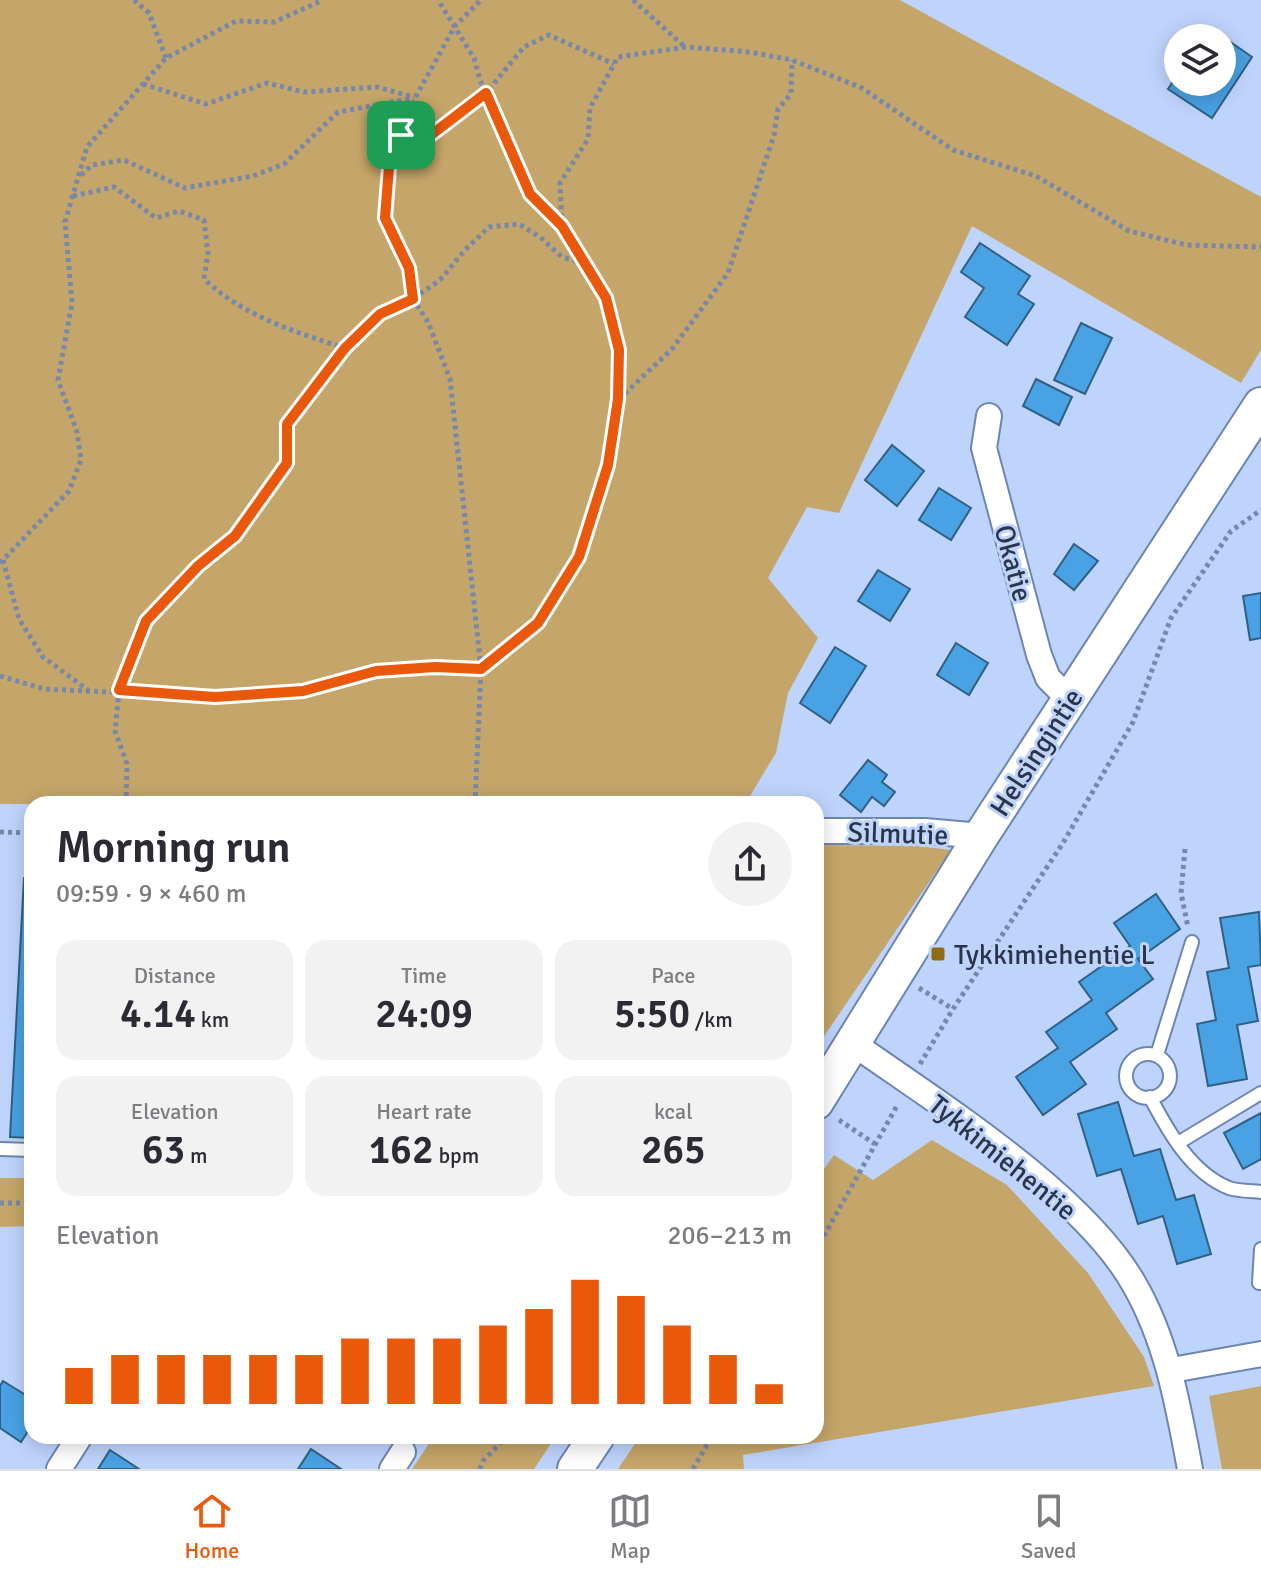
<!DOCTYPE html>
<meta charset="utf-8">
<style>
:root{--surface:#fff;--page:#f2f2f3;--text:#2b2b33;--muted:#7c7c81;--line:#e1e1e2;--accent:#ea580c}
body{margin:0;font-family:Signika,sans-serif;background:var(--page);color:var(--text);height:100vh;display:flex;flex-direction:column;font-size:30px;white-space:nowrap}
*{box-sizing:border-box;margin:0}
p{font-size:26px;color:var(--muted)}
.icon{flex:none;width:44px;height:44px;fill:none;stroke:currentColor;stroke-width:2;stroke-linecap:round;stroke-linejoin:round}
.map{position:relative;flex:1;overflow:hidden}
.details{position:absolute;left:24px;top:796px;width:800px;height:648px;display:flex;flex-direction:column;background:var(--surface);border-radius:24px;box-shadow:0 4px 20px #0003}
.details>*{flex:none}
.controls{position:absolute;left:1164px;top:24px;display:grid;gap:16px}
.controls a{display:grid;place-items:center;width:72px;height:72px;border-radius:50%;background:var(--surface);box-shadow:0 4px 20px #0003;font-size:40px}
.pin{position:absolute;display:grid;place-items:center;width:68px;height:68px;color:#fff;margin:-34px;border-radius:16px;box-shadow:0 4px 12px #0006}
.round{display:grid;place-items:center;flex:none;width:84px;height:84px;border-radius:42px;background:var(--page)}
.headline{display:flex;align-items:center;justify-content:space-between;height:136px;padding:0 32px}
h1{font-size:44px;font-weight:600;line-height:60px}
.stats{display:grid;grid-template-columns:repeat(3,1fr);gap:12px;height:136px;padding:8px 32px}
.stats div{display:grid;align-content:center;border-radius:20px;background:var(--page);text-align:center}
.stats b{font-size:40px;font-weight:600}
.stats small{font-size:22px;font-weight:400}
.stats p{font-size:22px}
.chart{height:224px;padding:16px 32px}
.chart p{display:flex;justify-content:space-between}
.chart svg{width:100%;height:144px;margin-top:8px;stroke:var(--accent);stroke-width:6}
.dock{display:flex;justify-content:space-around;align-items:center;height:112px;border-top:2px solid var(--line);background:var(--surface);font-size:22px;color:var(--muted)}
.dock a{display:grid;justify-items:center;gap:4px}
.dock .current{color:var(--accent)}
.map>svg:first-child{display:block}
.green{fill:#c5a66a}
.building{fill:#49a2e4;stroke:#316083;stroke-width:2}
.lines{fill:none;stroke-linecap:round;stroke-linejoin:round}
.lane-casing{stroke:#6d85b4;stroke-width:16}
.street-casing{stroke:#6d85b4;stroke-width:28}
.secondary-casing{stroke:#6d85b4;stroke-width:38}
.path{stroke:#7988a8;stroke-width:5;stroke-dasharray:4 4;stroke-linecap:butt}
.lane{stroke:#fff;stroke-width:12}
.street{stroke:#fff;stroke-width:24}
.secondary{stroke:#fff;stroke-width:34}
.route-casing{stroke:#fff;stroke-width:16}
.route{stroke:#ea580c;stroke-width:10}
.poi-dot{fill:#906b11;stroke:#bfd4fd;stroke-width:3}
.labels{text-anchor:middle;stroke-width:6;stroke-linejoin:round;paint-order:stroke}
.street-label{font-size:28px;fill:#2b354a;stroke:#bfd4fd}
.poi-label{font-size:28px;fill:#2b354a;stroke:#bfd4fd;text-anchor:start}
</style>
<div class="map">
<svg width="1261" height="1469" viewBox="0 0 1261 1469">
<rect width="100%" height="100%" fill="#bfd4fd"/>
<g class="green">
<polygon points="0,0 900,0 1261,197 1261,350 1241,383 972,226 839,513 807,507 768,578 818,638 788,693 776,753 745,804 0,804"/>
<polygon points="816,845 919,846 951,850 816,1048"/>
<polygon points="932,1140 1007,1185 1088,1273 1144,1357 1154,1386 743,1455 744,1469 618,1469 640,1436 816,1436 816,1180 834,1155 873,1180"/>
<polygon points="0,1178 32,1178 32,1226 0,1227"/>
<polygon points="1261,1386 1261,1469 1222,1469 1209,1396"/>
<polygon points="434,1436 556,1436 534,1469 412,1469"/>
</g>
<g class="building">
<polygon points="1229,41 1252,57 1212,118 1168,89 1178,74 1178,82 1222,82 1222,51"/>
<polygon points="980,243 1030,276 1018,294 1034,304 1007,345 965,317 984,288 961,272"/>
<polygon points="1081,323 1112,338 1085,394 1054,380"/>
<polygon points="1036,379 1072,397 1059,425 1023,406"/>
<polygon points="892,445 924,471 897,506 865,480"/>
<polygon points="939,488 971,508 951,540 919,520"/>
<polygon points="1074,544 1098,561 1074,590 1054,574"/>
<polygon points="878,570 910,589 890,621 858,601"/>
<polygon points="1261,593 1261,638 1250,640 1243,596"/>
<polygon points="956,643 988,663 969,695 937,675"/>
<polygon points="835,647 866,666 830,723 800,703"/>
<polygon points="868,760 887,775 882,782 895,792 884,806 872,797 861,812 840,795"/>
<polygon points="24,878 32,878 32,1138 10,1137"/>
<polygon points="1156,894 1180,929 1138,959 1153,979 1106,1013 1117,1029 1070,1062 1086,1084 1043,1115 1016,1077 1058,1048 1046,1032 1092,1000 1079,982 1130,946 1114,923"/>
<polygon points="1259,912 1261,965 1248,967 1258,1021 1237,1025 1247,1079 1208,1086 1197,1024 1216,1020 1207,972 1229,968 1220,918"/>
<polygon points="1118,1102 1134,1156 1160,1149 1176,1200 1194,1195 1211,1254 1177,1264 1163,1216 1138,1224 1121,1169 1097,1176 1078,1114"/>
<polygon points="1261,1113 1261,1159 1243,1169 1224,1133"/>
<polygon points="3,1381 32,1399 32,1425 21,1442 0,1428 0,1386"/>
<polygon points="311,1449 341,1469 298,1469"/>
<polygon points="110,1450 139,1469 98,1469"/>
</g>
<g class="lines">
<g class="lane-casing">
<g id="lane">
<circle cx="1148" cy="1076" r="22"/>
<polyline points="1157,1055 1192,942"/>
<path d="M 1150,1097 C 1168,1131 1191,1173 1229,1188 C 1238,1191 1251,1191 1261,1192"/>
<polyline points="1178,1143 1261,1093"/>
<polyline points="0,1149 32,1150"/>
<polyline points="1259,1283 1261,1249"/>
</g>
</g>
<g class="street-casing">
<g id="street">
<polyline points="989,416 984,448 1039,655 1048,678 1071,701"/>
<polyline points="816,831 925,831 981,836"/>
<path d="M 854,1044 C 939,1104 1083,1194 1134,1284 C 1167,1341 1178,1405 1190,1469"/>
<polyline points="1172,1370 1261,1354"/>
<polyline points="59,1469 80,1436"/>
<polyline points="392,1469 403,1452"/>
</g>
</g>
<g class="secondary-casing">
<g id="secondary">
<polyline points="816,1102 981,836 1261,405"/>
<polyline points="575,1469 597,1436"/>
</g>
</g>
<g class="path">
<polyline points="134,0 149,13 166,58"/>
<polyline points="633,0 685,47"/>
<polyline points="143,84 206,104 267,83 304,92 377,87 410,96"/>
<polyline points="401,135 431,135 486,93 524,47 549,35 614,64"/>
<polyline points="81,175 92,165 124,160 185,188 253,176 284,164 338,112 414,98"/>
<path d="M 73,196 L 114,187 L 156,218 L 179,211 L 204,220 L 208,253 L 204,279 C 243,316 295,332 345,348"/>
<polyline points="562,225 560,183 588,139 590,108 618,57 686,47 750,52 792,60 862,88 953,150 1036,176 1129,231 1187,245 1261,247"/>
<polyline points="619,399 672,349 728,273 774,135 778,109 791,94 792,60"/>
<polyline points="3,560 19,619 43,657 88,690"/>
<polyline points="0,563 69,491 81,460 77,432 58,380 72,303 65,222 87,147 166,58 236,21 274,22 323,0"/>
<polyline points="0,676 44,689 215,697 303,691 376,671 435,667 481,669 538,623 579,557 608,465 618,399 619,350 606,298 562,226 530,194 480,80 474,58 438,0"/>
<polyline points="126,804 127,764 115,731 119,690 146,621 198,566 235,536 287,463 287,424 345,348 380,314 413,299 440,280 465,250 489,227 519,224 540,237 562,257 584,263"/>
<polyline points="475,804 481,669 450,379 428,322 413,299 409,268 385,218 389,167 415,98 455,26 481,0"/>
<polyline points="0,832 32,833"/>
<polyline points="1185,849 1181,893 1188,927"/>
<polyline points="919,988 953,1009"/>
<polyline points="920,1064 953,1009 1063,843 1133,722 1171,618 1231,531 1261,510"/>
<polyline points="839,1120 875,1144"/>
<polyline points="0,1203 32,1203"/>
<polyline points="816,1250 898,1104"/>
<polyline points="480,1469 483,1461 507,1436"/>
<polyline points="693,1469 712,1436"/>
</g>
<use href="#lane" class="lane"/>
<use href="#street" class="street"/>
<use href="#secondary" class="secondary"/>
</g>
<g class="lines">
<g class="route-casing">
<polygon id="route" points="486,93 530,194 562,226 606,298 619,350 618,399 608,465 579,557 538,623 481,669 435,667 376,671 303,691 215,697 119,690 146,621 198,566 235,536 287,463 287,424 345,348 380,314 413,299 409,268 385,218 389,167 401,135 431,135"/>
</g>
<use href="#route" class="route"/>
</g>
<rect class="poi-dot" x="930" y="946" width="16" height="16" rx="4"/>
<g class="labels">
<g class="street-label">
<text transform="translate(1014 563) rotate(75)" y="10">Okatie</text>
<text transform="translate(1036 752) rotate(-57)" y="10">Helsingintie</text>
<text transform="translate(898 833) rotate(2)" y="10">Silmutie</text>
<text transform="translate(1003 1157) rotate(39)" y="10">Tykkimiehentie</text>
</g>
<g class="poi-label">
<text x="954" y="964">Tykkimiehentie L</text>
</g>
</g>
</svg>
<div class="controls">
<a><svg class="icon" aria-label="layers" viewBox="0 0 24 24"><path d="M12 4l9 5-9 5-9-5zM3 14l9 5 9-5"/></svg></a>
</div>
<div class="pin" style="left:401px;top:135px;background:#1e9e55"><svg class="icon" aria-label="arrive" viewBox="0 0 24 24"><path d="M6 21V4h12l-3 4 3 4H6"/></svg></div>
<section class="details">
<div class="headline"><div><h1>Morning run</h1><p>09:59 · 9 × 460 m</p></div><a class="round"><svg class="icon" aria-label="share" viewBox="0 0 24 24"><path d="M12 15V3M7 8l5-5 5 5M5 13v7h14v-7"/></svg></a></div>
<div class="stats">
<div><p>Distance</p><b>4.14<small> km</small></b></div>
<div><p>Time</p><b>24:09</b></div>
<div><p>Pace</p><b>5:50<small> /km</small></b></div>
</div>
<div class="stats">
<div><p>Elevation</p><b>63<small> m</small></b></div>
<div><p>Heart rate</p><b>162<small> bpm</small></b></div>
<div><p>kcal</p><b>265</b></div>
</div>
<div class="chart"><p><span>Elevation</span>206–213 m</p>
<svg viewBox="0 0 160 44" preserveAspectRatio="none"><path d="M5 44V33M15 44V29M25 44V29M35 44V29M45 44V29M55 44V29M65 44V24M75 44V24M85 44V24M95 44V20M105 44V15M115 44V6M125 44V11M135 44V20M145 44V29M155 44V38"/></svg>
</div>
</section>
</div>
<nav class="dock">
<a class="current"><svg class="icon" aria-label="home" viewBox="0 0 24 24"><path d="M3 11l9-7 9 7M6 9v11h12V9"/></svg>Home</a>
<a><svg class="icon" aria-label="map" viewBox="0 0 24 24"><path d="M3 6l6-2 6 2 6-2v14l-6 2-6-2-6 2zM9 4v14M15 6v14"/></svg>Map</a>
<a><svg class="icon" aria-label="saved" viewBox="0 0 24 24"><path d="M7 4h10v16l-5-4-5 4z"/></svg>Saved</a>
</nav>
